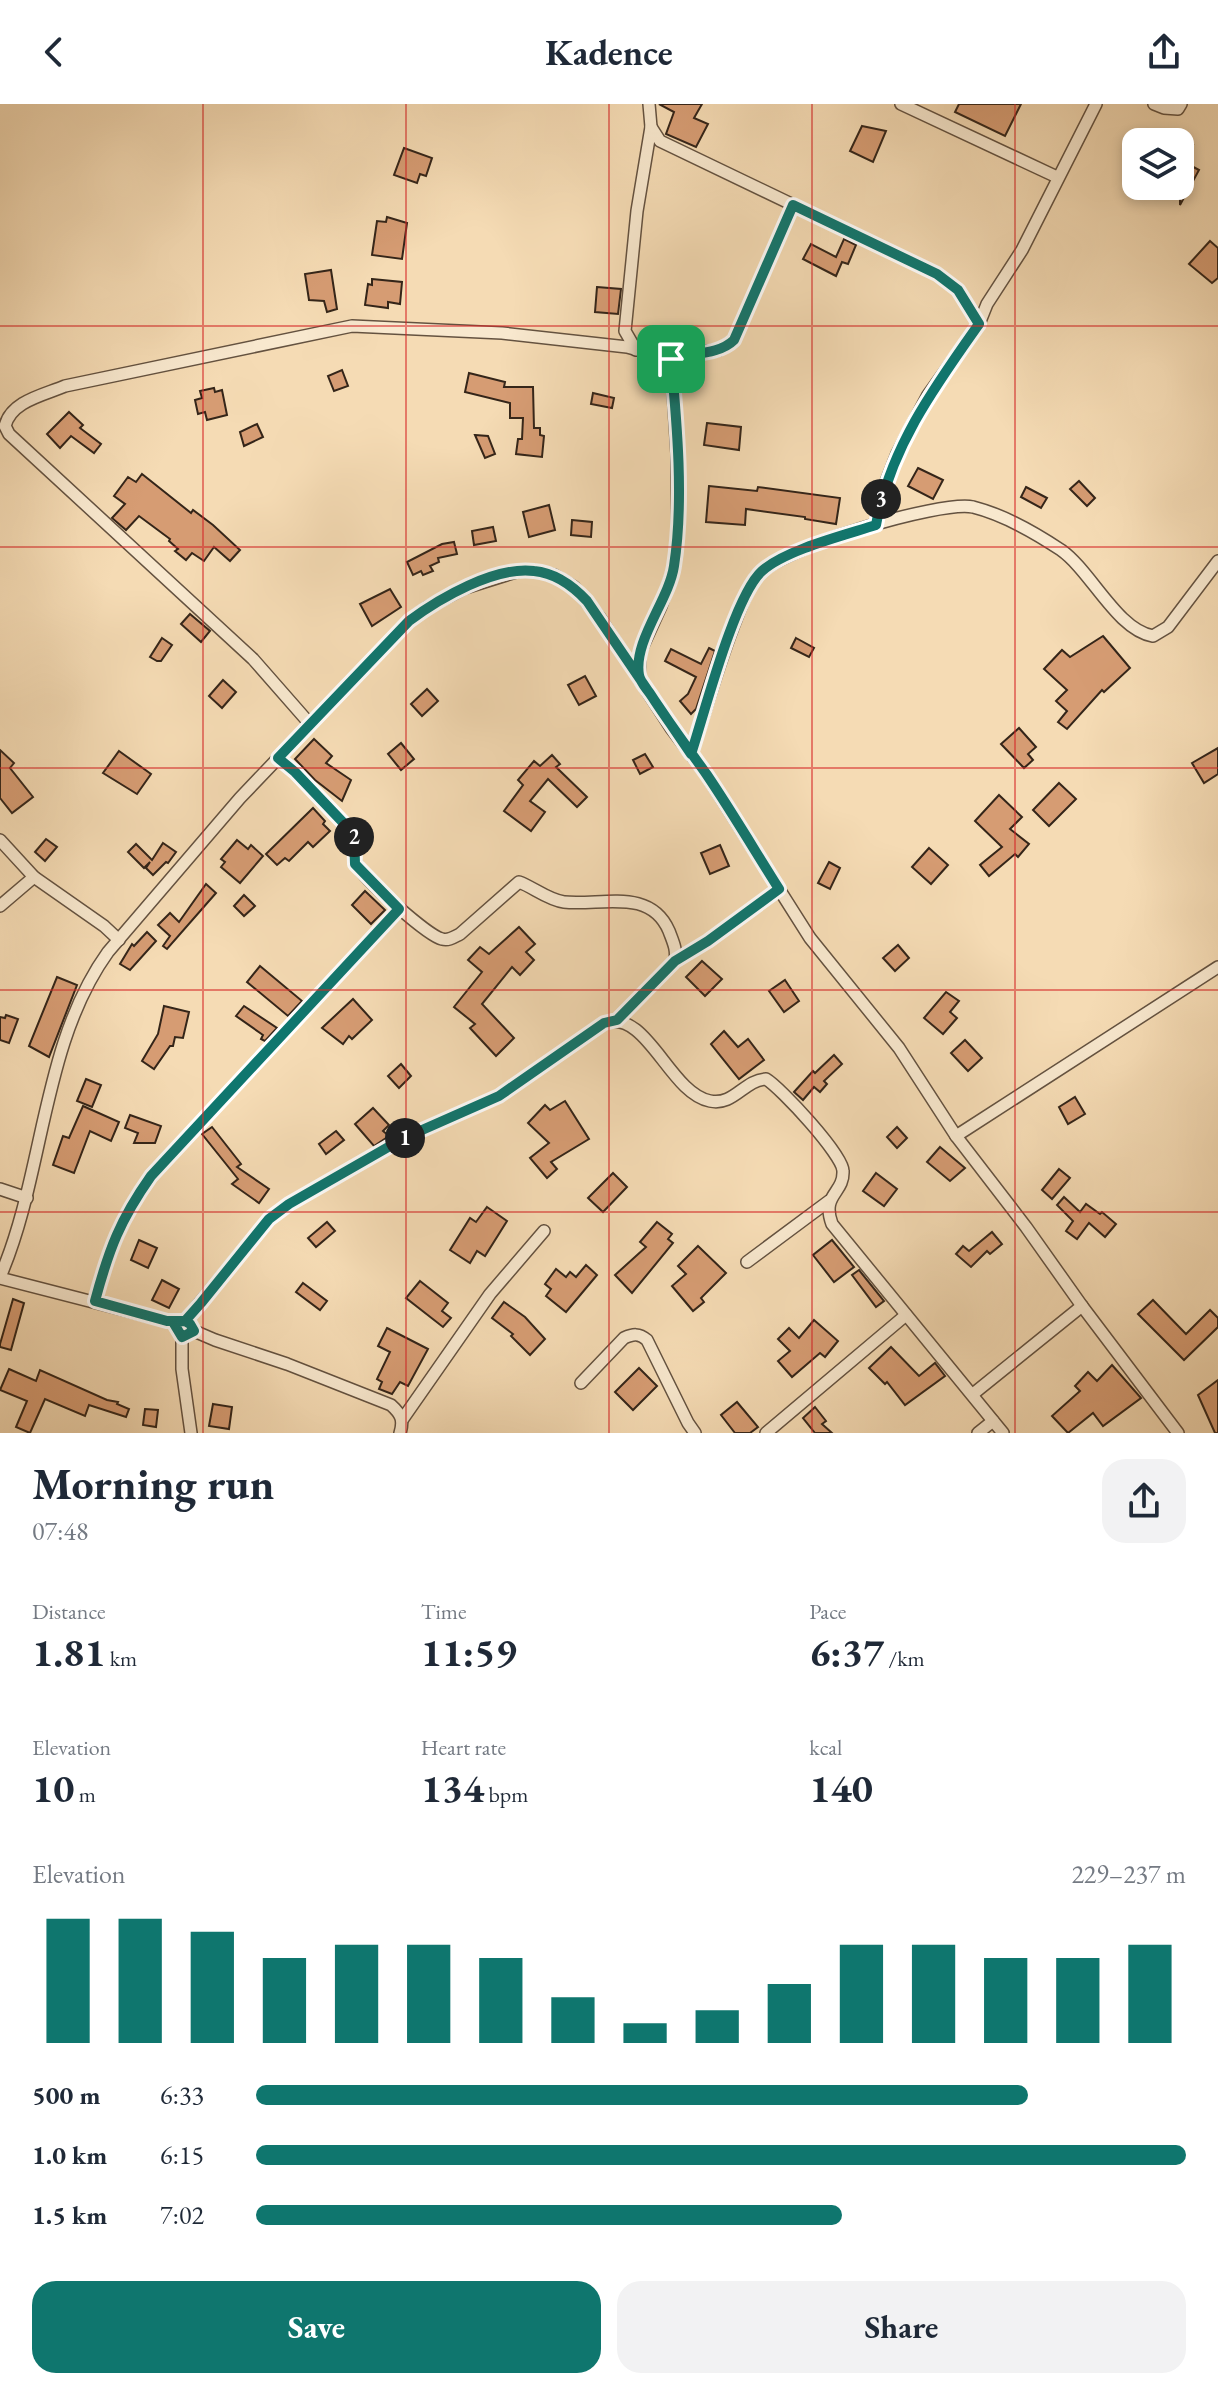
<!DOCTYPE html>
<meta charset="utf-8">
<style>
:root{--surface:#fff;--page:#f2f2f3;--text:#1f2937;--muted:#747a83;--accent:#0f766e}
body{margin:0;font-family:"EB Garamond",serif;background:var(--page);color:var(--text);height:100vh;display:flex;flex-direction:column;font-size:30px;white-space:nowrap}
*{box-sizing:border-box;margin:0}
p{font-size:26px;color:var(--muted)}
.icon{flex:none;width:44px;height:44px;fill:none;stroke:currentColor;stroke-width:2;stroke-linecap:round;stroke-linejoin:round}
.map{position:relative;height:1329px;overflow:hidden}
.side{display:flex;flex-direction:column;background:var(--surface);flex:1}
.side>*{flex:none}
.buttons{position:absolute;left:1122px;top:24px;display:grid;gap:16px}
.buttons a{display:grid;place-items:center;width:72px;height:72px;border-radius:16px;background:var(--surface);box-shadow:0 4px 12px #0003;font-size:40px}
.pin{position:absolute;display:grid;place-items:center;width:68px;height:68px;color:#fff;margin:-34px;border-radius:16px;box-shadow:0 4px 12px #0006}
.km{position:absolute;width:40px;height:40px;margin:-20px;border-radius:50%;background:#222;color:#fff;font-size:22px;line-height:40px;text-align:center}
.round{display:grid;place-items:center;flex:none;width:84px;height:84px;border-radius:24px;background:var(--page)}
.head{display:flex;align-items:center;justify-content:space-between;height:136px;padding:0 32px}
h1{font-size:44px;font-weight:700;line-height:60px}
.metrics{display:grid;grid-template-columns:repeat(3,1fr);gap:12px;height:136px;padding:8px 32px}
.metrics div{display:grid;align-content:center}
.metrics b{font-size:40px;font-weight:700}
.metrics small{font-size:22px;font-weight:400}
.metrics p{font-size:22px}
.chart{height:224px;padding:16px 32px}
.chart p{display:flex;justify-content:space-between}
.chart svg{width:100%;height:144px;margin-top:8px;stroke:var(--accent);stroke-width:6}
.primary-button{display:flex;gap:16px;margin-top:auto;padding:16px 32px}
.primary-button a{flex:1;height:92px;border-radius:24px;background:var(--accent);color:#fff;font-size:32px;font-weight:700;line-height:92px;text-align:center}
.primary-button a+a{background:var(--page);color:var(--text)}
ul{padding:0 32px;list-style:none;font-size:26px}
li{display:grid;grid-template-columns:128px 96px 1fr;align-items:center;height:60px}
li i{height:20px;border-radius:10px;background:var(--accent)}
header{display:flex;justify-content:space-between;align-items:center;height:104px;padding:0 32px;background:var(--surface);font-size:36px;font-weight:700}
.map>svg:first-child{display:block}
.building{fill:#d69c73;stroke:#342519;stroke-width:2}
.lines{fill:none;stroke-linecap:round;stroke-linejoin:round}
.street-casing{stroke:#645240;stroke-width:14}
.street{stroke:#f8e8ce;stroke-width:11}
.route-casing{stroke:#fff;stroke-width:16}
.route{stroke:#0f766e;stroke-width:10}
.grid{fill:none;stroke:#d62828;stroke-width:2;stroke-opacity:0.55}
</style>
<header><svg class="icon" aria-label="back" viewBox="0 0 24 24"><path d="M15 5l-7 7 7 7"/></svg>Kadence<svg class="icon" aria-label="share" viewBox="0 0 24 24"><path d="M12 15V3M7 8l5-5 5 5M5 13v7h14v-7"/></svg></header>
<div class="map">
<svg width="1218" height="1329" viewBox="0 0 1218 1329">
<rect width="100%" height="100%" fill="#f5dbb4"/>
<filter id="stains"><feTurbulence type="fractalNoise" baseFrequency=".0025" numOctaves="4"/><feColorMatrix values="0 0 0 0 .2 0 0 0 0 .09 0 0 0 0 .02 0 0 0 .5 -.17"/></filter>
<radialGradient id="worn" r=".72"><stop offset=".6" stop-color="#630" stop-opacity="0"/><stop offset="1" stop-color="#630" stop-opacity=".3"/></radialGradient>
<g class="building">
<polygon points="659,0 702,0 694,14 708,20 696,43 666,30 674,8"/>
<polygon points="959,0 1021,0 1005,32 955,8"/>
<polygon points="862,22 886,27 873,58 850,47"/>
<polygon points="1180,35 1193,41 1184,58 1199,66 1180,101"/>
<polygon points="404,44 432,54 426,72 420,70 417,79 394,71"/>
<polygon points="387,113 407,119 402,155 372,151 377,117 386,118"/>
<polygon points="844,135 856,141 848,160 842,158 836,172 803,155 811,140 836,153"/>
<polygon points="1210,137 1218,144 1218,174 1212,179 1189,160"/>
<polygon points="331,166 337,205 327,208 324,197 309,196 305,170"/>
<polygon points="372,175 402,178 400,200 388,198 388,204 365,201 368,180 372,181"/>
<polygon points="597,183 621,185 618,210 595,208"/>
<polygon points="342,266 348,282 334,287 328,272"/>
<polygon points="469,269 505,278 504,283 533,283 534,324 540,324 540,331 544,332 542,353 516,350 518,335 522,335 523,314 510,314 510,299 465,288"/>
<polygon points="214,284 215,288 222,286 227,311 207,316 205,308 198,310 195,296 202,294 200,287"/>
<polygon points="593,289 614,294 612,304 591,300"/>
<polygon points="69,308 83,321 80,324 101,340 94,349 71,332 60,344 47,330"/>
<polygon points="707,319 741,323 739,346 704,341"/>
<polygon points="257,320 263,333 244,342 240,328"/>
<polygon points="475,331 488,332 495,350 485,354"/>
<polygon points="918,364 943,376 933,395 908,382"/>
<polygon points="142,370 191,409 193,406 213,421 240,446 230,457 214,443 204,457 192,449 186,456 175,447 178,445 169,437 170,435 139,412 126,426 112,414 125,400 114,392 128,373 136,378"/>
<polygon points="1079,377 1095,394 1087,402 1070,385"/>
<polygon points="709,382 757,387 758,383 840,394 836,420 805,415 805,413 746,405 745,421 706,418"/>
<polygon points="1026,383 1047,394 1041,404 1021,393"/>
<polygon points="549,401 555,426 529,433 523,408"/>
<polygon points="572,416 592,418 591,433 571,431"/>
<polygon points="493,423 496,437 474,441 472,427"/>
<polygon points="454,438 457,450 438,454 439,458 430,462 433,467 423,471 421,467 413,471 407,458 442,440"/>
<polygon points="390,485 401,503 372,522 360,500"/>
<polygon points="190,510 210,527 201,538 181,520"/>
<polygon points="1103,532 1130,564 1104,588 1102,586 1067,625 1058,618 1067,607 1056,597 1067,586 1044,565 1062,546 1070,553"/>
<polygon points="162,534 172,541 161,557 157,557 150,553"/>
<polygon points="796,534 814,544 809,553 791,544"/>
<polygon points="709,544 715,547 696,605 691,610 680,597 688,590 696,573 665,557 671,545 701,560"/>
<polygon points="585,572 596,592 579,601 568,581"/>
<polygon points="223,576 236,588 222,604 209,592"/>
<polygon points="427,585 438,597 422,612 411,600"/>
<polygon points="1019,624 1036,643 1028,650 1033,656 1024,664 1001,640"/>
<polygon points="314,635 332,652 326,659 351,676 342,697 315,676 295,655"/>
<polygon points="401,639 414,655 401,666 388,650"/>
<polygon points="1218,644 1218,670 1204,679 1192,659"/>
<polygon points="0,646 14,659 10,664 33,693 12,709 0,694"/>
<polygon points="119,647 151,670 137,690 103,669"/>
<polygon points="645,650 653,663 640,670 633,656"/>
<polygon points="552,651 560,660 556,663 587,693 577,703 548,675 530,697 545,708 531,727 504,707 523,681 518,676 534,657 540,662"/>
<polygon points="1059,679 1076,695 1049,722 1033,706"/>
<polygon points="999,691 1022,713 1010,725 1029,740 1018,753 1015,750 989,772 980,761 1002,743 975,717"/>
<polygon points="313,704 325,717 323,720 330,727 313,743 308,738 289,757 285,754 277,761 266,750"/>
<polygon points="46,735 57,743 45,757 35,748"/>
<polygon points="237,736 248,745 251,741 263,752 240,779 221,763 225,758 221,755"/>
<polygon points="163,739 176,748 168,759 166,758 153,771 146,764 150,758 144,764 128,748 136,740 152,756"/>
<polygon points="720,741 729,762 710,770 701,749"/>
<polygon points="929,744 948,761 931,780 912,763"/>
<polygon points="829,758 840,764 830,785 818,779"/>
<polygon points="206,780 216,789 167,845 163,842 170,832 158,821 170,809 179,818"/>
<polygon points="365,787 385,806 371,820 352,801"/>
<polygon points="244,791 255,802 244,812 234,802"/>
<polygon points="519,823 535,840 526,848 534,856 520,871 512,863 482,900 514,934 496,952 470,924 475,920 454,903 482,868 468,856 480,843 489,850"/>
<polygon points="147,828 156,837 130,866 120,860 132,840 134,842"/>
<polygon points="898,841 909,854 895,867 883,854"/>
<polygon points="702,857 722,875 705,892 686,873"/>
<polygon points="260,862 302,897 288,912 247,878"/>
<polygon points="57,873 77,881 49,953 29,942"/>
<polygon points="785,876 799,897 784,908 769,887"/>
<polygon points="946,888 959,897 950,908 957,914 943,930 924,914"/>
<polygon points="353,895 372,916 352,935 349,932 343,940 322,924"/>
<polygon points="164,902 189,908 183,934 175,933 173,942 170,942 154,965 142,957 158,930"/>
<polygon points="244,902 277,924 265,937 261,935 263,931 236,912"/>
<polygon points="6,911 18,915 9,939 0,936 0,913 5,914"/>
<polygon points="724,927 738,943 748,935 764,956 739,975 711,940"/>
<polygon points="965,936 982,954 968,967 951,949"/>
<polygon points="834,951 842,960 824,977 827,980 820,988 814,983 803,996 794,988 813,967 815,969"/>
<polygon points="401,960 411,972 399,984 388,972"/>
<polygon points="86,975 101,981 92,1003 77,997"/>
<polygon points="1075,993 1085,1010 1068,1020 1059,1003"/>
<polygon points="565,997 589,1035 551,1058 557,1065 547,1074 530,1054 549,1039 528,1019 545,1001 550,1006"/>
<polygon points="83,1002 119,1018 111,1037 90,1027 74,1069 53,1061 63,1032 69,1034"/>
<polygon points="373,1004 389,1021 383,1027 389,1032 374,1042 355,1020"/>
<polygon points="130,1011 161,1022 155,1039 134,1039 138,1029 125,1024"/>
<polygon points="212,1023 241,1060 237,1063 269,1085 259,1099 232,1080 238,1075 202,1030"/>
<polygon points="897,1023 907,1034 897,1044 887,1033"/>
<polygon points="336,1027 344,1036 326,1050 319,1040"/>
<polygon points="940,1043 965,1064 950,1077 927,1058"/>
<polygon points="1059,1065 1070,1074 1052,1095 1042,1086"/>
<polygon points="613,1069 627,1083 603,1108 588,1094"/>
<polygon points="876,1069 897,1085 884,1102 863,1087"/>
<polygon points="1064,1093 1080,1108 1086,1100 1100,1110 1102,1108 1116,1120 1105,1133 1089,1119 1077,1135 1066,1127 1073,1117 1057,1101"/>
<polygon points="487,1103 507,1117 485,1152 477,1147 470,1159 450,1146 470,1114 476,1118"/>
<polygon points="327,1118 335,1127 316,1143 308,1134"/>
<polygon points="657,1118 672,1130 668,1135 673,1139 632,1189 615,1171 646,1143 640,1138"/>
<polygon points="992,1128 1002,1140 990,1150 987,1147 971,1163 956,1150 963,1142 969,1147"/>
<polygon points="139,1136 157,1144 148,1164 131,1156"/>
<polygon points="832,1136 854,1163 834,1178 813,1151"/>
<polygon points="698,1142 726,1169 701,1194 704,1198 693,1207 672,1182 686,1170 678,1162"/>
<polygon points="586,1161 597,1171 566,1208 546,1192 551,1185 545,1180 556,1165 566,1173 570,1168 576,1173"/>
<polygon points="859,1166 884,1197 876,1203 852,1171"/>
<polygon points="162,1176 179,1185 169,1204 152,1196"/>
<polygon points="420,1177 448,1199 442,1207 451,1214 443,1223 406,1194"/>
<polygon points="303,1179 327,1197 320,1206 296,1188"/>
<polygon points="13,1195 24,1199 11,1246 0,1243 0,1240"/>
<polygon points="1153,1196 1186,1230 1210,1206 1218,1214 1218,1223 1184,1256 1138,1210"/>
<polygon points="504,1198 525,1213 545,1235 530,1251 511,1232 513,1230 492,1214"/>
<polygon points="814,1216 838,1237 825,1253 820,1249 792,1273 778,1257 790,1247 778,1235 789,1224 799,1234"/>
<polygon points="387,1224 428,1245 408,1282 400,1278 392,1290 379,1285 382,1278 377,1275 390,1248 378,1242"/>
<polygon points="891,1243 919,1272 935,1259 945,1272 905,1301 887,1278 885,1280 869,1264"/>
<polygon points="1112,1261 1141,1294 1103,1322 1093,1309 1068,1329 1052,1312 1080,1287 1075,1282 1088,1268 1097,1277"/>
<polygon points="639,1264 657,1282 633,1306 615,1288"/>
<polygon points="9,1265 36,1277 40,1266 107,1296 118,1298 117,1300 129,1305 126,1313 89,1301 85,1312 45,1295 30,1329 16,1323 27,1297 0,1286"/>
<polygon points="1218,1276 1218,1329 1215,1329 1198,1291"/>
<polygon points="737,1298 758,1323 750,1329 735,1329 721,1311"/>
<polygon points="213,1300 232,1303 229,1325 209,1322"/>
<polygon points="815,1303 826,1317 822,1320 832,1329 815,1329 803,1314"/>
<polygon points="145,1305 158,1306 156,1323 143,1321"/>
</g>
<g class="lines">
<g class="street-casing">
<g id="street">
<polyline points="901,0 1057,73"/>
<polyline points="1154,0 1164,4 1178,5 1181,0"/>
<polyline points="651,23 660,37 937,170 958,186 979,220"/>
<polyline points="636,246 625,227 637,107 651,23 649,0"/>
<polyline points="876,421 881,391 897,350 928,291 979,220 987,200 1022,146 1096,0"/>
<polyline points="639,573 640,548 661,502 674,464 678,425 677,349 671,255"/>
<path d="M 310,620 L 253,555 L 9,330 L 5,322 C 11,297 44,291 65,282 L 352,222 L 502,229 L 627,243 L 671,255 L 692,249 L 719,246 L 734,236 L 793,101"/>
<path d="M 691,650 C 705,608 717,565 733,523 C 740,506 745,488 756,473 C 776,445 940,396 973,403 C 1005,411 1034,428 1061,446 C 1091,467 1117,526 1153,532 L 1168,523 L 1218,457"/>
<path d="M 278,654 L 295,668 L 354,730 C 354,739 353,753 357,761 C 364,775 428,832 442,835 C 449,837 454,833 460,830 L 519,778 C 533,783 548,796 564,798 C 601,802 650,783 669,827 C 673,838 677,845 675,857 L 617,916"/>
<polyline points="0,736 34,773 104,822 119,836"/>
<polyline points="0,802 34,773"/>
<polyline points="675,857 708,837 779,785"/>
<polyline points="956,1032 1218,863"/>
<polyline points="0,1085 27,1094"/>
<polyline points="747,1158 829,1097"/>
<path d="M 0,1173 C 45,1069 41,941 108,848 L 240,694 L 409,517 L 428,503 L 465,484 L 519,467 L 535,467 L 554,471 L 574,483 L 600,514 L 671,624 L 706,670 L 810,834 L 899,944 L 956,1032 L 1026,1123 L 1082,1202 L 1178,1329"/>
<path d="M 0,1174 L 167,1217 L 185,1217 L 269,1115 L 289,1100 L 404,1034 L 499,992 L 604,919 C 647,904 669,989 710,997 C 734,1002 744,976 766,975 C 781,984 843,1051 843,1067 C 844,1090 821,1090 832,1120 L 1003,1329"/>
<path d="M 95,1197 C 109,1147 121,1114 151,1072 L 399,805"/>
<path d="M 185,1217 L 190,1220 L 194,1227 L 215,1236 L 287,1260 L 391,1301 C 401,1310 404,1316 400,1329"/>
<polyline points="173,1218 182,1233 182,1265 191,1329"/>
<path d="M 581,1279 L 624,1234 C 633,1230 639,1229 647,1236 L 688,1319 L 695,1329"/>
<polyline points="973,1290 1082,1202"/>
<polyline points="402,1316 490,1190 544,1127"/>
<polyline points="766,1329 906,1211"/>
<polyline points="978,1329 993,1317"/>
</g>
</g>
<use href="#street" class="street"/>
</g>
<g class="lines">
<g class="route-casing">
<path id="route" d="M 671,255 C 677,319 684,398 674,462 C 669,496 633,537 639,571 C 640,578 647,585 651,591 C 669,619 688,644 707,671 C 732,708 755,747 779,785 L 708,837 L 675,857 L 617,916 L 604,919 L 499,992 L 404,1034 L 289,1100 L 269,1115 L 201,1199 L 185,1217 L 173,1218 L 182,1233 L 194,1227 L 190,1220 L 185,1217 L 167,1217 L 95,1197 C 109,1145 120,1116 151,1072 L 399,805 L 355,760 L 354,730 L 295,668 L 278,654 L 409,517 C 440,494 495,462 534,467 C 556,469 573,482 587,497 L 691,650 C 704,611 734,492 762,467 C 785,446 845,431 876,421 C 890,344 935,282 979,220 L 958,186 L 937,170 L 793,101 L 734,236 C 719,251 691,249 671,255"/>
</g>
<use href="#route" class="route"/>
</g>
<path class="grid" d="M 203,0 L 203,1329M 406,0 L 406,1329M 609,0 L 609,1329M 812,0 L 812,1329M 1015,0 L 1015,1329M 0,222 L 1218,222M 0,443 L 1218,443M 0,664 L 1218,664M 0,886 L 1218,886M 0,1108 L 1218,1108"/>
<rect width="100%" height="100%" filter="url(#stains)"/>
<rect width="100%" height="100%" fill="url(#worn)"/>
</svg>
<div class="buttons">
<a><svg class="icon" aria-label="layers" viewBox="0 0 24 24"><path d="M12 4l9 5-9 5-9-5zM3 14l9 5 9-5"/></svg></a>
</div>
<div class="pin" style="left:671px;top:255px;background:#1e9e55"><svg class="icon" aria-label="arrive" viewBox="0 0 24 24"><path d="M6 21V4h12l-3 4 3 4H6"/></svg></div>
<b class="km" style="left:405px;top:1034px">1</b>
<b class="km" style="left:354px;top:733px">2</b>
<b class="km" style="left:881px;top:395px">3</b>
</div>
<section class="side">
<div class="head"><div><h1>Morning run</h1><p>07:48</p></div><a class="round"><svg class="icon" aria-label="share" viewBox="0 0 24 24"><path d="M12 15V3M7 8l5-5 5 5M5 13v7h14v-7"/></svg></a></div>
<div class="metrics">
<div><p>Distance</p><b>1.81<small> km</small></b></div>
<div><p>Time</p><b>11:59</b></div>
<div><p>Pace</p><b>6:37<small> /km</small></b></div>
</div>
<div class="metrics">
<div><p>Elevation</p><b>10<small> m</small></b></div>
<div><p>Heart rate</p><b>134<small> bpm</small></b></div>
<div><p>kcal</p><b>140</b></div>
</div>
<div class="chart"><p><span>Elevation</span>229–237 m</p>
<svg viewBox="0 0 160 44" preserveAspectRatio="none"><path d="M5 44V6M15 44V6M25 44V10M35 44V18M45 44V14M55 44V14M65 44V18M75 44V30M85 44V38M95 44V34M105 44V26M115 44V14M125 44V14M135 44V18M145 44V18M155 44V14"/></svg>
</div>
<ul>
<li><b>500 m</b>6:33<i style="width:83%"></i></li>
<li><b>1.0 km</b>6:15<i style="width:100%"></i></li>
<li><b>1.5 km</b>7:02<i style="width:63%"></i></li>
</ul>
<div class="primary-button"><a>Save</a><a>Share</a></div>
</section>
